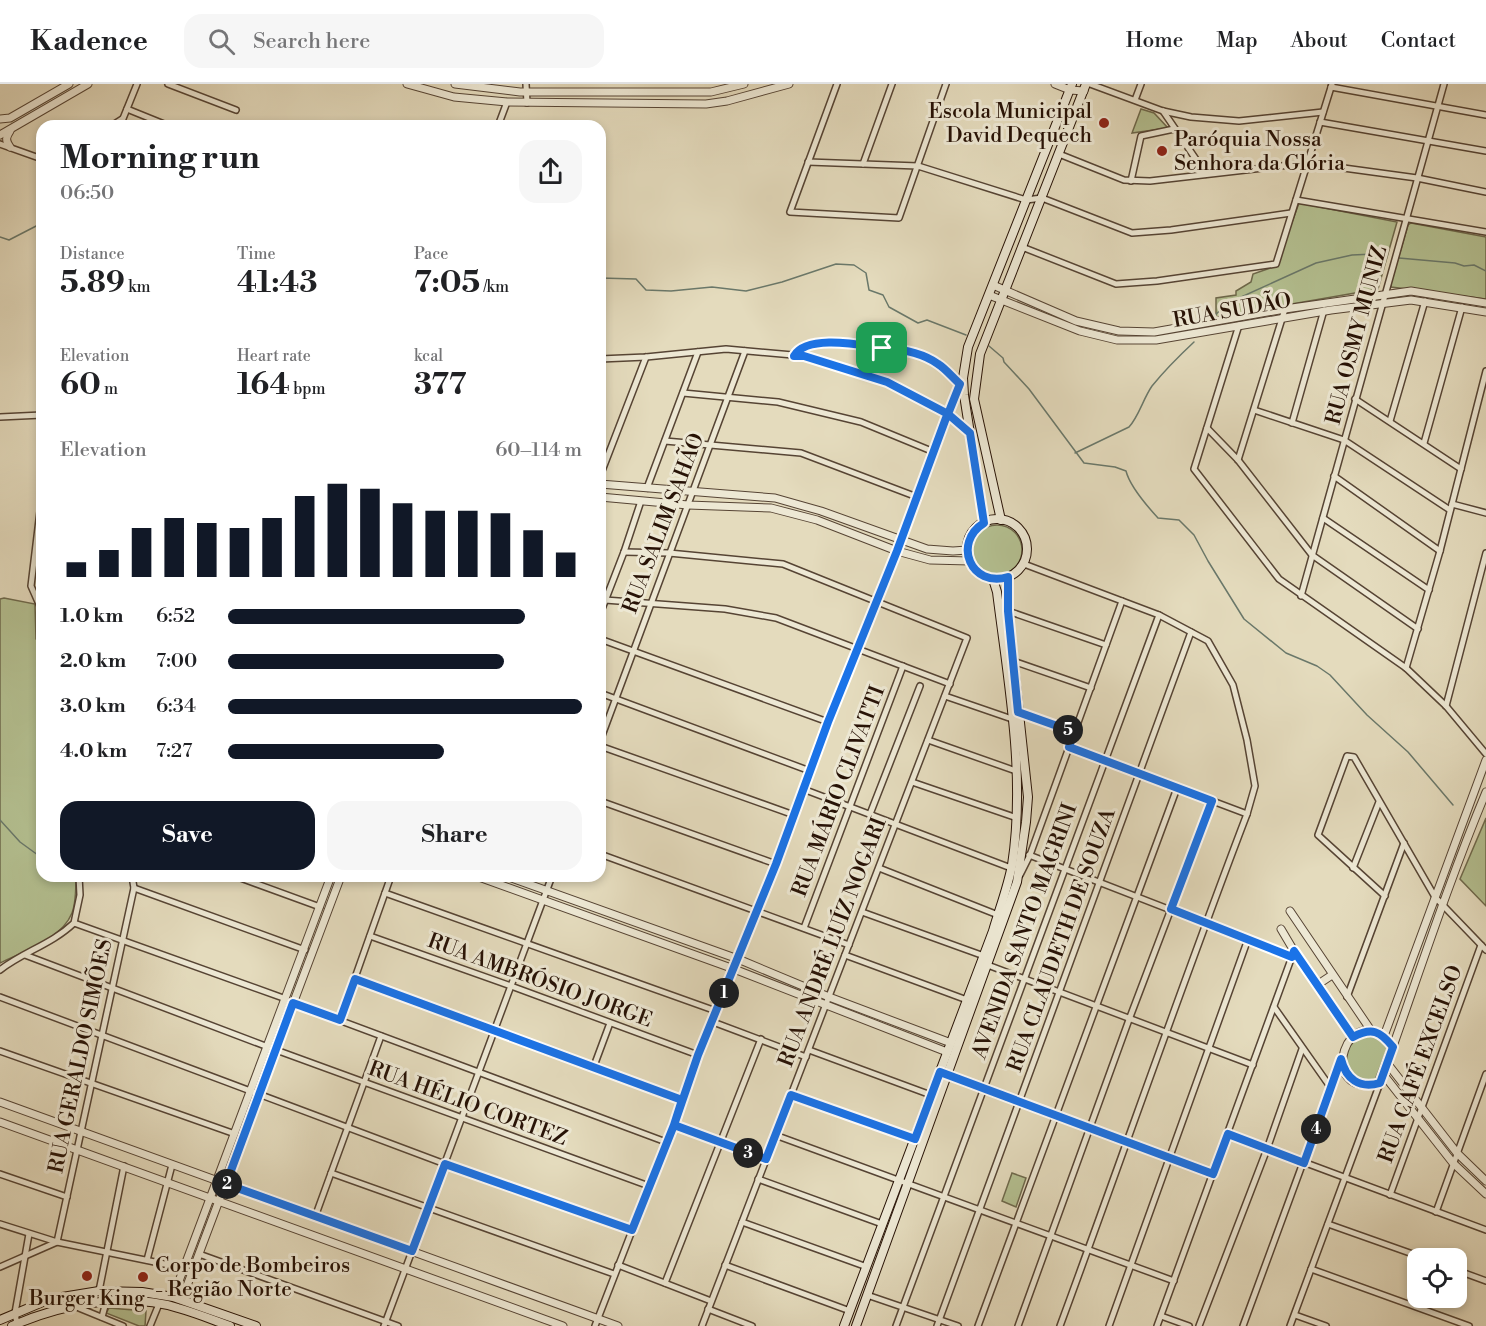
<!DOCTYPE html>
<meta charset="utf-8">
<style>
:root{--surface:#fff;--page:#f6f6f6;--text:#202124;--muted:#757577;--line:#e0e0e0;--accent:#111827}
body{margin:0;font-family:"Libre Bodoni",serif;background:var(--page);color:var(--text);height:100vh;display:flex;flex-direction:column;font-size:22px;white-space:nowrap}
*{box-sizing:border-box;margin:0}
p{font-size:20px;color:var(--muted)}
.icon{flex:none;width:33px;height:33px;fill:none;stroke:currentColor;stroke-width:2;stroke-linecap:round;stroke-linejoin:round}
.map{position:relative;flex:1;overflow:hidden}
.details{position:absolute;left:36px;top:36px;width:570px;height:762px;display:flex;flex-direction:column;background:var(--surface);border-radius:18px;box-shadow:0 3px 9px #0003}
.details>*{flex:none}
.fabs{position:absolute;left:1407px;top:1164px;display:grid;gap:12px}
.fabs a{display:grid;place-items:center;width:60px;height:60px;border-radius:12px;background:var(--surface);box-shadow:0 3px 9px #0003;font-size:30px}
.pin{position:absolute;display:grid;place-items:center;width:51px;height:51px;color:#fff;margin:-26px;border-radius:12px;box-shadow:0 3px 9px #0006}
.km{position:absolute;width:30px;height:30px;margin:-15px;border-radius:50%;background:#222;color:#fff;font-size:16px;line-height:30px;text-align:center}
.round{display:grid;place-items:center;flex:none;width:63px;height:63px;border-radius:18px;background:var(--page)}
.overview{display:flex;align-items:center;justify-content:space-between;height:102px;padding:0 24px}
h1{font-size:33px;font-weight:800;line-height:45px}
.figures{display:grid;grid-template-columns:repeat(3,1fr);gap:9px;height:102px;padding:6px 24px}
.figures div{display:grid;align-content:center}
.figures b{font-size:30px;font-weight:800}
.figures small{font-size:16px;font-weight:400}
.figures p{font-size:16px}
.chart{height:168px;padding:12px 24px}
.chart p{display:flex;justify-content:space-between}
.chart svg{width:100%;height:108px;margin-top:6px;stroke:var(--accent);stroke-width:6}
.action{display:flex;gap:12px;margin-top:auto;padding:12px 24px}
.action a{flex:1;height:69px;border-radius:18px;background:var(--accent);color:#fff;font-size:24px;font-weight:800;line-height:69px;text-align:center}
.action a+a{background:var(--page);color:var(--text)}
ul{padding:0 24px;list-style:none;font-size:20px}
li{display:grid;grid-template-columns:96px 72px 1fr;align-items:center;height:45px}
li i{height:15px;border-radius:8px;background:var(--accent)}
header{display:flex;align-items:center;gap:36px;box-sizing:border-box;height:84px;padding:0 30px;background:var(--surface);border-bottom:2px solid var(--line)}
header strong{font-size:28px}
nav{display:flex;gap:33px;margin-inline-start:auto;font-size:21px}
.search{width:420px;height:54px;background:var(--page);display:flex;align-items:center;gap:15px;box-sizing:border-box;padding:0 21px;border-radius:18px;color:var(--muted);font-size:22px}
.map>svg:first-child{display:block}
.green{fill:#b4c091;stroke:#6e694c;stroke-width:1.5}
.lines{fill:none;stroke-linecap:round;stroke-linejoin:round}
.stream{stroke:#6a786a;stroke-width:1.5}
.minor-casing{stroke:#564434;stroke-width:8}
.tertiary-casing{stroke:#564434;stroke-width:9}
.secondary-casing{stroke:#271206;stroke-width:10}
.minor{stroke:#ede8d4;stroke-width:5}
.tertiary{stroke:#ede8d4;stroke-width:7}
.secondary{stroke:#ede8d4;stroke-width:8}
.route-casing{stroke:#fff;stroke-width:12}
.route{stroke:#1a73e8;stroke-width:8}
.poi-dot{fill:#8f2418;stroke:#ede8d4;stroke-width:2}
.labels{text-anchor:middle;stroke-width:6;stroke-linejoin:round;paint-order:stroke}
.poi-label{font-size:21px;fill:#271206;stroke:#ede8d4;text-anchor:start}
.street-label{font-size:21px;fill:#271206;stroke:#ede8d4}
</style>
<header>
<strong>Kadence</strong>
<div class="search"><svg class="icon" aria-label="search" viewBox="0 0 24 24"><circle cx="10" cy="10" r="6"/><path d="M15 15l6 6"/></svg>Search here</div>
<nav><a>Home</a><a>Map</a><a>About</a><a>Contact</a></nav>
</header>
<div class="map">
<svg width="1486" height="1242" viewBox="0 0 1486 1242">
<rect width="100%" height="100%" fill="#e4dbbd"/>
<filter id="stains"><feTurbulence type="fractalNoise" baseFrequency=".00333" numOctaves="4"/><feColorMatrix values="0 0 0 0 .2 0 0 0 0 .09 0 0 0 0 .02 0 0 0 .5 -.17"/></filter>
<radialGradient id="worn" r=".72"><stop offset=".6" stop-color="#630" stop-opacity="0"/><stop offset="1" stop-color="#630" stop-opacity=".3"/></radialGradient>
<g class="green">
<polygon points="1141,25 1154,29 1168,44 1132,49"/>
<polygon points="1299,119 1397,138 1378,205 1216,233 1216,214 1236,211 1236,207 1251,198 1253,190 1276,182"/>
<polygon points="1411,139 1486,153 1486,215 1391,203 1391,199 1408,141"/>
<circle cx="997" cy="466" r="25"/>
<path d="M 4,514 L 35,520 L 36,555 L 42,561 L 42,792 L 76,792 C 76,803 76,819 72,829 C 61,856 24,867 0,879 L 0,515 Z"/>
<polygon points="1486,734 1486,822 1460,795"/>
<path d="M 1366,952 L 1376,953 L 1388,963 L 1375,996 L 1368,998 L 1353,992 C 1340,975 1345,958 1366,952 Z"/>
<polygon points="1012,1089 1026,1094 1016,1123 1002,1117"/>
<polygon points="109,1224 146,1227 145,1242 139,1242 106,1229"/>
</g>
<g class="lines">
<g class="stream">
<polyline points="0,153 9,156 42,139"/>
<polyline points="1399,174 1455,179 1464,182 1474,181 1486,187"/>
<polyline points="600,194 636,195 646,206 671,207 712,203 746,207 782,198 836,180 854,181 866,189 869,206 883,211 889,223 918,239 927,236 966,251"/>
<polyline points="1214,232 1228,219 1316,179 1352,171 1374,170 1387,172"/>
<path d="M 989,262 L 1003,274 L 1004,278 L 1029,305 L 1084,379 L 1115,383 L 1126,387 C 1130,403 1147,422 1158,434 L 1179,436 L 1194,451 L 1208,477 L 1244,535 L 1286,569 L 1317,582 L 1330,591 L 1367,631 L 1408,668 L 1453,721"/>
<path d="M 1075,369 L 1129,343 C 1139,332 1143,315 1152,302 C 1165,286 1179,272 1194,258"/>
<polyline points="0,736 20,758 42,774"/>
<polyline points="1486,742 1486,743"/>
</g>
<g class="minor-casing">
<g id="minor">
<polyline points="168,0 236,26"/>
<polyline points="526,0 527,19"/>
<polyline points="837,0 790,128 899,134 946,0"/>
<polyline points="1090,0 1163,27 1191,33 1239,37 1323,28"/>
<polyline points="1331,3 1486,31"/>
<polyline points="1135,16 1141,0"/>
<polyline points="127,25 169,42"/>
<polyline points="1163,27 1206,90"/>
<polyline points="1320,38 1486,67"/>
<polyline points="111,42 122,35"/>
<polyline points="120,42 137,0"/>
<polyline points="498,42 507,18"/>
<polyline points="0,60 42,75"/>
<polyline points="1059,70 1124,96 1150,97 1307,79 1417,94 1486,108"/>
<polyline points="808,78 918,82 1026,116 1042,114 1132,149 1171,146 1291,129"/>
<polyline points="863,80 892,0"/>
<polyline points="1131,97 1141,52 1174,45"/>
<polyline points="1296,116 1486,148"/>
<polyline points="1022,163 1116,200 1157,197 1276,180 1332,0"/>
<polyline points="1239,241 1194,385 1279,495 1406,584 1446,622 1486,670"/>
<path d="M 794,272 C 799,262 809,260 818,258 C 853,261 910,259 939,281 C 946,286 953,294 960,300"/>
<polyline points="600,275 646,273 726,265 804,272 887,298 948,330 970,349"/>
<polyline points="683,309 778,318 861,338 934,368"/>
<polyline points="1355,315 1461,385"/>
<polyline points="1254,326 1344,356 1450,426"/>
<polyline points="0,333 42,331"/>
<polyline points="1390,337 1425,217"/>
<polyline points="1292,339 1324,226"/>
<polyline points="1207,344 1238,376 1312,471 1418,545"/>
<polyline points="665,357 801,369 917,413"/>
<polyline points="1424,359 1462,223"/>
<polyline points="1238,376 1285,225"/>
<polyline points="600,392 646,273"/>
<polyline points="1334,392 1440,467"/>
<polyline points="647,404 698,268"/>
<polyline points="42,411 31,502 42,527"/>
<polyline points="1452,420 1486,429"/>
<polyline points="1323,434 1429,506"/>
<polyline points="624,468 669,469 783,480 967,554 702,1242"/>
<path d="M 1024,480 L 1159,531 L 1208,557 L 1233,601 L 1247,656 L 1255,702 L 1247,730 C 1182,900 1123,1071 1060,1242"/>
<polyline points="1301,512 1444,0"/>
<polyline points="605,516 725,525 776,534 950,600"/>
<polyline points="1008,527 1106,561"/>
<polyline points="600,530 624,468 641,417"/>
<polyline points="600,555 828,638"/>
<polyline points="1013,577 1091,604"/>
<polyline points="1406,584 1440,467 1486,287"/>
<polyline points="600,609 810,687"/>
<polyline points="945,612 1012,635"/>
<polyline points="1446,622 1486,469"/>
<polyline points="1019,628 1074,648"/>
<polyline points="928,656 1016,687"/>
<polyline points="600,657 745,267"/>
<polyline points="600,662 794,731"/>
<polyline points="1069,663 1247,730"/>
<polyline points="912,698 1017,734"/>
<polyline points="803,705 1011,784"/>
<polyline points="600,717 776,780"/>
<polyline points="870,730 920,602"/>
<polyline points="600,770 849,861"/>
<polyline points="1029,771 1292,873"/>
<polyline points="879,784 998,831"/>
<polyline points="1353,784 1379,718"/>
<polyline points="1020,791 1030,771 1122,517"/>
<polyline points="235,792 320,823"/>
<polyline points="134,804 305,866"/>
<polyline points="385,809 716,927"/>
<polyline points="1385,812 1318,751 1347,672 1354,673 1435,813 1486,866"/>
<polyline points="862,828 984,872"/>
<polyline points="74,839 286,915"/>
<polyline points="804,844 903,582"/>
<polyline points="370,852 511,902 698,971"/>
<polyline points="25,871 268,963"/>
<polyline points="845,871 967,916"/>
<polyline points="985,880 1253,981"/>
<path d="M 0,886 C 23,868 52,860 74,839 L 80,811 L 79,792"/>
<polyline points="355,895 682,1016"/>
<polyline points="0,913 445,1080 632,1146"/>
<polyline points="1347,913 1404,759"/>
<polyline points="293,919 666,1058"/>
<polyline points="1274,923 1331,1004"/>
<polyline points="340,936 391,792"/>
<polyline points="713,938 806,973"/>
<polyline points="276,966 649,1102"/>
<polyline points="809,966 939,1014"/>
<polyline points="0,967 235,1050"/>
<polyline points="594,982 610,939"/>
<polyline points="945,990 1213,1090"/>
<polyline points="791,1011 915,1055"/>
<polyline points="673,1041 766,1075"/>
<polyline points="1228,1050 1486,1146"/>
<polyline points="775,1051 1174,1197"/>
<polyline points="331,1089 614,1190"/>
<polyline points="0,1090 67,1113"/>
<polyline points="758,1095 882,1140"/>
<polyline points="1390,1111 1481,861"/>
<polyline points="1436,1128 1486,990"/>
<polyline points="315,1133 381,952"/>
<polyline points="742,1138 867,1183"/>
<polyline points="0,1140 57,1158 184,1184"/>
<polyline points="1328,1140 1424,1174"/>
<polyline points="199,1170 398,1242"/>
<polyline points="147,1176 172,1081"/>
<polyline points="618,1181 711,1217"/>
<polyline points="725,1181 850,1227"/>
<polyline points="0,1183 57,1158 134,804 132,792"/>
<polyline points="1311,1185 1469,1242"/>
<polyline points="1456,1186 1486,1197"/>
<polyline points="665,1199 761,955"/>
<polyline points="99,1207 124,1082"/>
<polyline points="867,1211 958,1242"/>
<polyline points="74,1222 123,1242"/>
<polyline points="708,1225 752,1242"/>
<polyline points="1295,1231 1326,1242"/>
<polyline points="1161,1232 1189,1242"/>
<polyline points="102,1233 106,1218"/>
<polyline points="17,1240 15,1229 29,1150"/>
<polyline points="150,1242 159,1220"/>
<polyline points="384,1242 552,792"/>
<polyline points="595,1242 673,1041 698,971 776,780 828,638 897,467 962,296"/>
<polyline points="896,1242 1159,531"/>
<polyline points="937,1242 1191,548"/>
<polyline points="978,1242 1177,704"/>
<polyline points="1018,1242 1130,933 1212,717"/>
<polyline points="1109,1242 1248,855"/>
<polyline points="1157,1242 1294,867"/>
<polyline points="1199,1242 1267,1065 1302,965"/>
<polyline points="1243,1242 1341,975"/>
<polyline points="1290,1242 1380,999"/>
</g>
</g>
<g class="tertiary-casing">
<g id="tertiary">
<polyline points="407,0 454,13 507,18 706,20 727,17 789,0"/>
<polyline points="455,0 520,8 711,8 744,0"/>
<polyline points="1055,0 1070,6 1084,7"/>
<polyline points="0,35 10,34 69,0"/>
<path d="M 10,47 C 6,53 5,56 10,63"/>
<polyline points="0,51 88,0"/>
<polyline points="993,201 1076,237 1119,247 1154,248 1285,225 1411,207 1486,219"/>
<polyline points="989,211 1080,247 1117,256 1156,256 1331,226 1411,216 1486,228"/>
<polyline points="600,400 775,414 821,427 927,465 953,467 967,466"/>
<polyline points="600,413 688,421 771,424 817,436 897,467 930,476 970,477"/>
<polyline points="476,792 734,885 947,968"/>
<polyline points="506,792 738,875 829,913 951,959"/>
<polyline points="1290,827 1372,948"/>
<polyline points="1281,845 1294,867 1353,953"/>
<polyline points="1317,901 1332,891"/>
<polyline points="1384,952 1486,676"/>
<path d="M 1393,963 C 1348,906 1313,1017 1380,999 C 1415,902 1446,804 1486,708"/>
<polyline points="1387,979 1457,1069 1486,1097"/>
<polyline points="1383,990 1453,1079 1486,1110"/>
<polyline points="0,1018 618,1242"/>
<polyline points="0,1038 563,1242"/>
<polyline points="173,1213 331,792"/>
<polyline points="182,1215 341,792"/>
</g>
</g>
<g class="secondary-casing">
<g id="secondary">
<circle cx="997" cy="465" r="30"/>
<polyline points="1001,436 974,315 980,270 1086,0"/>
<polyline points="984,439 964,311 963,294 968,263 1072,0"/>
<polyline points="0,1236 50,1215 99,1207 142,1208 173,1213 256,1242"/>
<path d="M 12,1242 C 61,1220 126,1208 178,1224 C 196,1229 213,1236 230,1242"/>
<path d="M 844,1242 L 993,847 C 999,826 1008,803 1012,781 C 1026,691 1008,597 997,508 L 993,495"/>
<polyline points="856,1242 1017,798 1026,738 1028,713 1008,527 1008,493"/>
</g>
</g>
<use href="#minor" class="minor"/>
<use href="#tertiary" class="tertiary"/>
<use href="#secondary" class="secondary"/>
</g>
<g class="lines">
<g class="route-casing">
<path id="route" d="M 882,264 C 900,265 923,269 938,280 C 946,285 953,294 960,300 L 948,330 L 946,334 L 897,467 L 828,638 L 776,780 L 698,971 L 674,1041 L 632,1146 L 445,1080 L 412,1167 L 226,1100 L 293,919 L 340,936 L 355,895 L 682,1016 L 674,1041 L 766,1075 L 791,1011 L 915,1055 L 940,988 L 1213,1090 L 1228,1050 L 1304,1079 L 1341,975 C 1346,995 1359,1005 1380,999 L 1393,963 C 1380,947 1372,943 1353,953 L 1294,867 L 1292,873 L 1171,825 L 1212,717 L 1069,663 L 1074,648 L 1018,628 L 1008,527 L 1008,493 C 971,504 952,459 984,439 L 970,349 L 948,330 L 887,298 L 804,272 L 794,272 C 807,250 860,261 882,264"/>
</g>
<use href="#route" class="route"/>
</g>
<g class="poi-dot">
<circle cx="1104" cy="39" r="6"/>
<circle cx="1162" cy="67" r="6"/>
<circle cx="87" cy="1192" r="6"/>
<circle cx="143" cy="1193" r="6"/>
</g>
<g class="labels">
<g class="poi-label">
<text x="1092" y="34" text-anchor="end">Escola Municipal<tspan x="1092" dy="24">David Dequech</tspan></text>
<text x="1174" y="62">Paróquia Nossa<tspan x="1174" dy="24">Senhora da Glória</tspan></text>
<text x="155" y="1188">Corpo de Bombeiros<tspan x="155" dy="24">- Região Norte</tspan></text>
<text x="87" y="1221" text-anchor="middle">Burger King</text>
</g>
<g class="street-label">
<text transform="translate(1232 226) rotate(-10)" y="7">RUA SUDÃO</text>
<text transform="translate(1356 251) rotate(-75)" y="7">RUA OSMY MUNIZ</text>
<text transform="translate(663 439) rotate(-69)" y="7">RUA SALIM SAHÃO</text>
<text transform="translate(838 707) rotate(-69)" y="7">RUA MÁRIO CLIVATTI</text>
<text transform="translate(1024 847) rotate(-70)" y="7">AVENIDA SANTO MAGRINI</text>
<text transform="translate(1061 856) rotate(-70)" y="7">RUA CLAUDETH DE SOUZA</text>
<text transform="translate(832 858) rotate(-69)" y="7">RUA ANDRÉ LUÍZ NOGARI</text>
<text transform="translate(540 896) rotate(20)" y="7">RUA AMBRÓSIO JORGE</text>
<text transform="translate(80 972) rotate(-78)" y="7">RUA GERALDO SIMÕES</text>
<text transform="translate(1420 980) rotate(-70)" y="7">RUA CAFÉ EXCELSO</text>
<text transform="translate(468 1019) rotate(20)" y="7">RUA HÉLIO CORTEZ</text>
</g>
</g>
<rect width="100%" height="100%" filter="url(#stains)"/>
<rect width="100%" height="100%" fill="url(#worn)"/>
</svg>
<div class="fabs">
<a><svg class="icon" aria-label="locate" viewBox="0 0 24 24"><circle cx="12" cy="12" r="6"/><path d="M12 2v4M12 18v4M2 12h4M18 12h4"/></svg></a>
</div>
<div class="pin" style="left:882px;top:264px;background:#1e9e55"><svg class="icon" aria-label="arrive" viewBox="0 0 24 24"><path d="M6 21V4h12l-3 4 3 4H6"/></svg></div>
<b class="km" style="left:724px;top:909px">1</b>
<b class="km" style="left:227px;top:1100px">2</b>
<b class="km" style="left:748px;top:1069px">3</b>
<b class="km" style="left:1316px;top:1045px">4</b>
<b class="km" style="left:1068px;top:646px">5</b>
<section class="details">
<div class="overview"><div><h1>Morning run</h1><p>06:50</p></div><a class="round"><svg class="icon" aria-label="share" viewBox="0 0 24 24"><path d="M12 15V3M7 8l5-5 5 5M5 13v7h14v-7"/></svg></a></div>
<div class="figures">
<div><p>Distance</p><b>5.89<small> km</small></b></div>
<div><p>Time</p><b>41:43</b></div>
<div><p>Pace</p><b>7:05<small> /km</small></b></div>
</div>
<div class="figures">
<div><p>Elevation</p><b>60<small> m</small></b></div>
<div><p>Heart rate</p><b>164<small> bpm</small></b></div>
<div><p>kcal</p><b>377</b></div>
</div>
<div class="chart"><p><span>Elevation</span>60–114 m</p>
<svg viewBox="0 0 160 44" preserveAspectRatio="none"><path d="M5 44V38M15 44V33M25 44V24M35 44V20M45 44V22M55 44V24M65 44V20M75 44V11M85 44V6M95 44V8M105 44V14M115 44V17M125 44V17M135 44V18M145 44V25M155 44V34"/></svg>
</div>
<ul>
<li><b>1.0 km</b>6:52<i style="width:84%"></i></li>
<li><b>2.0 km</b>7:00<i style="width:78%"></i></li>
<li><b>3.0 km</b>6:34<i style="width:100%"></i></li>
<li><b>4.0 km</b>7:27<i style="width:61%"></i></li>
</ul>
<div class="action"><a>Save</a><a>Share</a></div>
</section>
</div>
